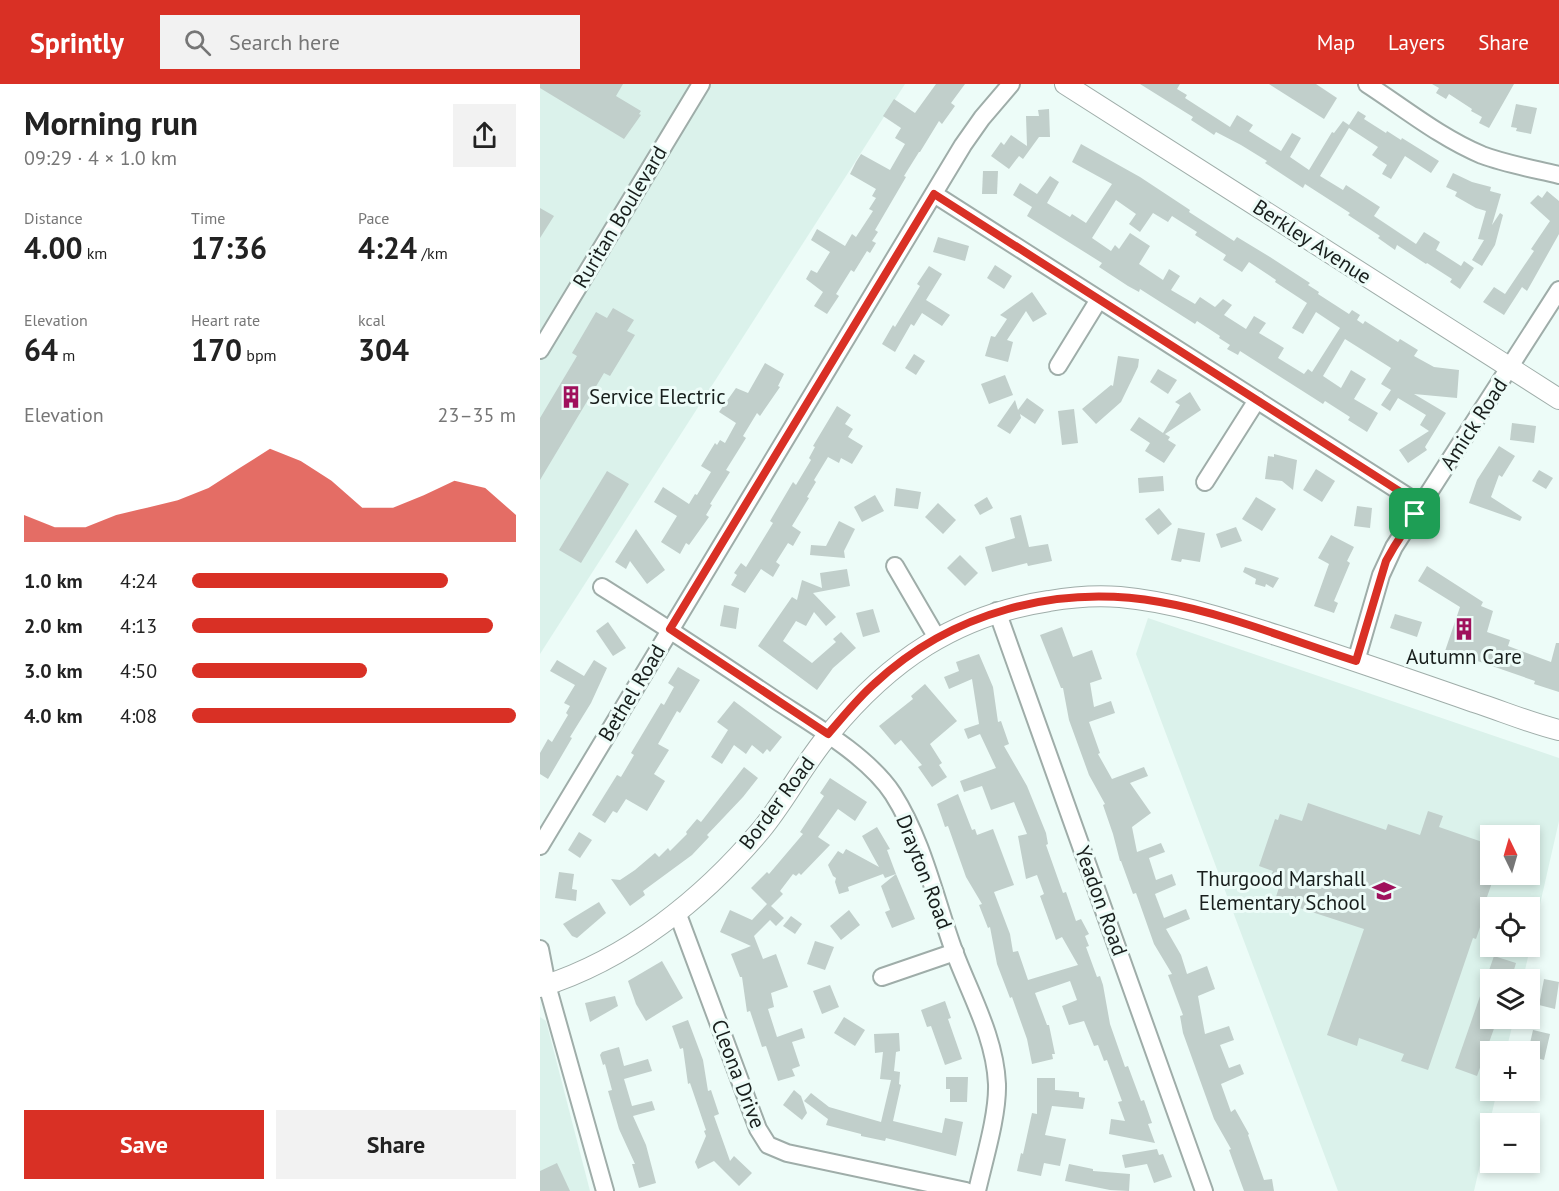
<!DOCTYPE html>
<meta charset="utf-8">
<style>
:root{--surface:#fff;--page:#f2f2f2;--text:#222;--muted:#767676;--accent:#d93025}
body{margin:0;font-family:"PT Sans",sans-serif;background:var(--page);color:var(--text);height:100vh;display:flex;flex-direction:column;font-size:22px;white-space:nowrap}
*{box-sizing:border-box;margin:0}
p{font-size:20px;color:var(--muted)}
.icon{flex:none;width:33px;height:33px;fill:none;stroke:currentColor;stroke-width:2;stroke-linecap:round;stroke-linejoin:round}
.map{position:relative;flex:1;overflow:hidden}
.drawer{display:flex;flex-direction:column;background:var(--surface);width:540px}
.drawer>*{flex:none}
.needle{width:39px;rotate:355deg}
.tools{position:absolute;left:940px;top:741px;display:grid;gap:12px}
.tools a{display:grid;place-items:center;width:60px;height:60px;border-radius:0px;background:var(--surface);box-shadow:0 3px 9px #0003;font-size:30px}
.pin{position:absolute;display:grid;place-items:center;width:51px;height:51px;color:#fff;margin:-26px;border-radius:12px;box-shadow:0 3px 9px #0006}
.round{display:grid;place-items:center;flex:none;width:63px;height:63px;border-radius:0px;background:var(--page)}
.summary{display:flex;align-items:center;justify-content:space-between;height:102px;padding:0 24px}
h1{font-size:33px;font-weight:600;line-height:45px}
.figures{display:grid;grid-template-columns:repeat(3,1fr);gap:9px;height:102px;padding:6px 24px}
.figures div{display:grid;align-content:center}
.figures b{font-size:30px;font-weight:600}
.figures small{font-size:16px;font-weight:400}
.figures p{font-size:16px}
.chart{height:168px;padding:12px 24px}
.chart p{display:flex;justify-content:space-between}
.chart svg{width:100%;height:108px;margin-top:6px;fill:var(--accent);opacity:.7}
.action{display:flex;gap:12px;margin-top:auto;padding:12px 24px}
.action a{flex:1;height:69px;border-radius:0px;background:var(--accent);color:#fff;font-size:24px;font-weight:600;line-height:69px;text-align:center}
.action a+a{background:var(--page);color:var(--text)}
ul{padding:0 24px;list-style:none;font-size:20px}
li{display:grid;grid-template-columns:96px 72px 1fr;align-items:center;height:45px}
li i{height:15px;border-radius:8px;background:var(--accent)}
header{display:flex;align-items:center;gap:36px;box-sizing:border-box;height:84px;padding:0 30px;background:var(--accent);color:#fff}
header strong{font-size:28px}
nav{display:flex;gap:33px;margin-inline-start:auto;font-size:21px}
.search{width:420px;height:54px;background:var(--page);display:flex;align-items:center;gap:15px;box-sizing:border-box;padding:0 21px;border-radius:0px;color:var(--muted);font-size:22px}
main{display:flex;flex:1;min-height:0}
.map>svg:first-child{display:block}
.built{fill:#dbf2eb;fill-rule:evenodd}
.building{fill:#c1cfcb;fill-rule:evenodd}
.lines{fill:none;stroke-linecap:round;stroke-linejoin:round}
.minor-casing{stroke:#9fada9;stroke-width:20}
.tertiary-casing{stroke:#9fada9;stroke-width:22}
.minor{stroke:#fff;stroke-width:16}
.tertiary{stroke:#fff;stroke-width:20}
.route-casing{stroke:#fff;stroke-width:12}
.route{stroke:#d93025;stroke-width:8}
.labels{text-anchor:middle;stroke-width:6;stroke-linejoin:round;paint-order:stroke}
.street-label{font-size:21px;fill:#181e1c;stroke:#edfcf8}
.poi-label{font-size:21px;fill:#181e1c;stroke:#edfcf8;text-anchor:start}
</style>
<header>
<strong>Sprintly</strong>
<div class="search"><svg class="icon" aria-label="search" viewBox="0 0 24 24"><circle cx="10" cy="10" r="6"/><path d="M15 15l6 6"/></svg>Search here</div>
<nav><a>Map</a><a>Layers</a><a>Share</a></nav>
</header>
<main>
<section class="drawer">
<div class="summary"><div><h1>Morning run</h1><p>09:29 · 4 × 1.0 km</p></div><a class="round"><svg class="icon" aria-label="share" viewBox="0 0 24 24"><path d="M12 15V3M7 8l5-5 5 5M5 13v7h14v-7"/></svg></a></div>
<div class="figures">
<div><p>Distance</p><b>4.00<small> km</small></b></div>
<div><p>Time</p><b>17:36</b></div>
<div><p>Pace</p><b>4:24<small> /km</small></b></div>
</div>
<div class="figures">
<div><p>Elevation</p><b>64<small> m</small></b></div>
<div><p>Heart rate</p><b>170<small> bpm</small></b></div>
<div><p>kcal</p><b>304</b></div>
</div>
<div class="chart"><p><span>Elevation</span>23–35 m</p>
<svg viewBox="0 0 160 44" preserveAspectRatio="none"><path d="M0 44V33L10 38L20 38L30 33L40 30L50 27L60 22L70 14L80 6L90 11L100 19L110 30L120 30L130 25L140 19L150 22L160 33V44z"/></svg>
</div>
<ul>
<li><b>1.0 km</b>4:24<i style="width:79%"></i></li>
<li><b>2.0 km</b>4:13<i style="width:93%"></i></li>
<li><b>3.0 km</b>4:50<i style="width:54%"></i></li>
<li><b>4.0 km</b>4:08<i style="width:100%"></i></li>
</ul>
<div class="action"><a>Save</a><a>Share</a></div>
</section>
<div class="map">
<svg width="1019" height="1107" viewBox="0 0 1019 1107">
<rect width="100%" height="100%" fill="#edfcf8"/>
<g class="built">
<polygon points="0,0 365,0 0,570"/>
<path d="M 608,534 L 1019,674 L 1019,737 L 983,895 L 951,896 L 951,934 L 974,935 L 966,967 L 951,968 L 951,1006 L 957,1007 L 934,1107 L 798,1107 L 596,570 ZM 951,752 L 990,752 L 990,790 L 951,790 ZM 951,824 L 990,824 L 990,862 L 951,862 Z"/>
<polygon points="0,933 6,937 50,1107 0,1107"/>
</g>
<g class="building">
<polygon points="0,0 83,0 76,12 101,27 99,30 101,31 84,55 0,4"/>
<polygon points="396,0 425,0 411,19 415,22 402,40 399,37 380,68 379,68 364,92 366,93 335,146 338,148 332,157 336,159 330,169 327,167 314,188 311,186 296,210 299,212 287,230 274,222 283,208 266,195 271,186 277,189 290,168 271,156 277,145 305,162 312,150 316,153 333,127 329,125 336,114 332,112 336,105 310,90 316,78 321,70 350,86 365,60 355,54 361,44 343,32 354,15 375,29"/>
<polygon points="600,0 640,0 637,5 647,11 645,14 690,43 697,31 713,41 709,47 741,67 752,49 761,54 750,73 769,86 792,48 794,49 803,37 809,41 818,27 826,32 824,35 846,49 847,47 861,56 862,54 899,77 891,89 865,72 851,95 842,90 847,81 832,71 838,63 809,44 780,92 803,106 806,101 840,123 834,132 876,160 884,148 900,158 896,166 921,182 924,177 934,184 920,205 910,198 912,195 887,179 886,180 857,161 855,166 838,154 840,152 808,131 810,129 765,100 763,104 725,79 727,77 701,61 676,48 674,51 668,47 651,36 653,33"/>
<polygon points="729,0 776,0 797,14 784,35"/>
<polygon points="892,0 974,0 949,44 939,39 942,33 931,27 932,25 909,10 906,15 896,9 899,4"/>
<polygon points="976,20 997,24 991,50 976,47 977,44 971,43"/>
<polygon points="509,25 510,53 499,53 483,75 479,72 469,85 451,72 461,58 464,61 471,51 487,62 486,32 499,32 498,26"/>
<path d="M 541,60 L 600,93 L 650,126 L 649,128 L 694,157 L 697,153 L 730,173 L 770,199 L 768,201 L 779,208 L 778,210 L 809,230 L 812,226 L 820,231 L 817,236 L 823,240 L 825,237 L 858,258 L 860,255 L 878,266 L 874,272 L 894,283 L 919,286 L 917,314 L 874,310 L 906,329 L 885,363 L 887,366 L 868,379 L 859,366 L 889,347 L 880,341 L 886,331 L 858,314 L 850,327 L 841,321 L 851,306 L 841,300 L 851,284 L 805,255 L 783,292 L 801,304 L 811,286 L 826,295 L 814,315 L 838,329 L 827,348 L 808,336 L 810,333 L 785,317 L 783,320 L 700,267 L 698,271 L 687,265 L 690,261 L 679,254 L 680,252 L 657,237 L 655,240 L 600,205 L 599,208 L 588,202 L 559,183 L 562,179 L 487,132 L 492,123 L 473,111 L 480,99 L 497,110 L 510,92 L 519,98 L 507,119 L 530,133 L 532,130 L 546,139 L 572,100 L 532,78 ZM 576,116 L 596,130 L 589,140 L 600,148 L 613,129 L 628,138 L 632,132 L 657,148 L 655,151 L 686,171 L 683,176 L 702,188 L 709,178 L 736,196 L 735,198 L 767,219 L 752,244 L 763,250 L 776,228 L 800,244 L 772,288 L 768,285 L 764,290 L 738,274 L 744,264 L 719,249 L 726,239 L 714,232 L 706,245 L 684,231 L 692,221 L 683,215 L 675,223 L 660,213 L 655,220 L 631,206 L 640,192 L 629,185 L 623,196 L 599,180 L 610,162 L 590,149 L 579,165 L 575,161 L 571,167 L 552,154 Z"/>
<polygon points="443,87 458,87 457,110 442,110"/>
<polygon points="913,89 932,98 951,103 950,107 961,110 952,141 960,129 963,131 955,161 942,182 932,176 944,156 938,155 946,127 936,124 915,112 917,108 906,103"/>
<polygon points="1007,107 1019,117 1019,150 987,207 982,203 964,231 943,218 954,203 965,210 994,167 991,165 1010,137 990,119 998,111 1002,114"/>
<polygon points="0,124 14,132 0,154"/>
<polygon points="398,153 429,162 425,177 393,168"/>
<polygon points="455,181 472,192 464,205 447,194"/>
<polygon points="389,182 402,190 386,216 410,231 402,242 382,229 374,242 371,240 355,268 342,260 353,241 355,243 380,202 377,200"/>
<polygon points="492,208 507,230 493,238 486,227 467,256 473,258 468,278 445,272 451,252 455,253 467,235 460,231"/>
<polygon points="73,224 94,236 87,247 95,251 70,292 64,289 0,396 0,334 37,272 32,269 56,228 67,234"/>
<polygon points="374,270 385,277 376,291 365,284"/>
<polygon points="578,272 599,275 598,283 581,318 556,340 542,325 571,301 573,302"/>
<polygon points="225,279 244,290 238,302 240,303 220,332 217,329 203,352 206,354 186,386 190,388 170,420 172,421 166,431 169,433 149,461 146,459 140,470 121,458 137,432 114,418 123,403 149,420 155,410 157,411 171,388 161,382 175,359 177,361 180,356 185,359 196,339 179,328 196,304 208,309"/>
<polygon points="618,285 637,296 628,310 610,298"/>
<polygon points="465,291 473,311 449,320 441,300"/>
<polygon points="650,308 661,326 625,350 630,353 628,356 636,361 624,379 605,367 610,359 590,346 599,333 623,349 640,321 635,318"/>
<polygon points="487,314 504,326 495,340 480,330 481,334 470,350 457,342 475,316 478,326"/>
<polygon points="297,322 311,331 305,340 313,345 308,353 323,362 312,380 301,374 299,379 288,373 274,396 276,398 267,413 269,414 252,442 261,448 253,462 248,459 236,478 240,481 233,493 221,485 205,509 191,501 197,491 194,489 201,479 206,483 233,439 230,437 253,398 256,401 271,376 269,374 275,363 273,362"/>
<polygon points="534,325 538,359 522,361 518,327"/>
<polygon points="972,339 996,342 994,359 970,356"/>
<polygon points="959,362 975,372 962,393 959,391 951,413 982,433 980,437 929,419 937,396"/>
<polygon points="734,370 757,376 753,406 742,397 725,395 728,372 734,373"/>
<polygon points="776,385 795,397 782,418 763,406"/>
<polygon points="999,386 1013,394 1006,405 992,397"/>
<polygon points="67,387 89,400 41,479 19,466"/>
<polygon points="623,392 624,407 599,409 598,394"/>
<polygon points="356,404 381,408 378,425 354,422"/>
<polygon points="335,411 344,427 322,438 314,423"/>
<polygon points="447,413 453,424 440,431 434,421"/>
<polygon points="716,413 736,425 722,447 702,435"/>
<polygon points="398,419 416,436 403,450 385,433"/>
<polygon points="817,422 832,424 830,444 814,442"/>
<polygon points="619,424 632,440 618,451 605,435"/>
<polygon points="481,431 489,463 508,460 512,477 488,482 487,479 452,488 445,463 475,454 470,434"/>
<polygon points="299,437 315,445 304,467 305,474 270,471 271,461 286,462"/>
<polygon points="696,443 702,457 681,464 676,450"/>
<polygon points="638,444 665,449 660,478 642,475 641,478 631,476"/>
<polygon points="96,445 125,486 107,500 90,477 86,485 75,478"/>
<polygon points="791,451 814,463 807,477 810,479 794,517 798,519 794,529 774,522 789,480 778,474"/>
<polygon points="420,471 438,489 425,502 407,484"/>
<polygon points="887,482 943,518 941,522 953,527 947,548 970,556 968,562 1011,578 1016,559 1019,559 1019,608 994,600 995,597 926,573 925,577 904,570 920,523 878,497"/>
<polygon points="705,483 722,488 739,494 733,504 726,500 725,503 715,500 716,495 703,488"/>
<polygon points="307,485 310,502 273,509 296,533 286,542 274,528 266,542 256,537 243,557 272,579 296,558 293,555 301,548 316,564 293,584 277,606 218,562 252,513 257,516 262,496 282,504 280,489"/>
<polygon points="184,521 199,524 196,545 180,542"/>
<polygon points="333,525 340,548 323,553 316,529"/>
<polygon points="855,530 882,538 877,553 850,544"/>
<polygon points="68,538 86,564 73,572 56,547"/>
<polygon points="522,543 533,573 552,566 562,595 550,599 554,623 571,617 575,629 549,638 560,669 558,670 572,695 604,683 608,692 590,699 611,729 592,743 597,768 621,759 625,768 609,774 616,796 632,790 636,801 615,810 624,834 646,825 650,835 626,845 641,871 647,890 667,882 675,905 658,912 665,950 689,942 694,956 680,961 689,984 700,980 704,990 681,1000 691,1028 695,1025 709,1050 708,1051 724,1096 732,1095 734,1107 704,1107 689,1066 691,1065 674,1035 643,949 640,932 643,931 628,891 632,890 614,860 596,809 593,810 581,777 580,777 573,750 563,721 565,720 549,691 529,636 523,604 521,604 500,551"/>
<polygon points="439,570 453,603 458,638 461,637 469,660 464,662 487,702 506,749 508,760 506,761 523,809 526,808 536,837 541,835 549,850 545,852 549,862 546,863 557,893 560,892 563,901 570,940 585,983 588,982 601,1017 604,1016 612,1039 608,1040 615,1059 569,1050 571,1035 585,1037 578,1018 582,1017 567,976 564,977 558,961 554,962 544,937 529,941 522,922 537,916 530,897 495,909 507,941 509,941 515,970 512,970 513,975 492,980 487,955 472,913 470,914 457,880 450,843 448,844 439,821 442,820 426,793 408,742 405,743 402,734 397,720 418,710 432,746 435,745 437,751 453,745 474,801 454,808 470,850 473,868 478,867 488,896 538,881 522,853 516,856 500,812 504,810 497,791 486,795 478,752 487,750 474,718 451,726 442,702 424,708 420,697 456,684 440,650 428,655 424,645 439,640 432,595 409,605 404,593 419,587 416,578"/>
<polygon points="17,576 44,592 54,576 67,584 51,619 30,653 32,654 8,695 0,690 0,669 8,655 12,658 28,631 26,629 30,622 24,619 35,601 10,587"/>
<polygon points="138,583 160,596 140,629 137,627 118,660 129,666 114,690 125,697 107,727 86,715 77,729 73,727 65,739 52,731 77,691 81,693 94,671 91,669 121,619 124,621 134,603 128,599"/>
<polygon points="385,600 417,637 390,660 402,679 399,681 407,693 392,703 378,683 382,681 361,656 355,661 339,642 373,615 371,612"/>
<polygon points="194,617 242,653 230,668 227,665 223,670 212,661 206,670 194,661 182,680 171,673 188,646 177,638"/>
<polygon points="204,683 218,694 203,713 167,751 169,753 152,771 103,807 105,811 90,822 71,795 80,796 95,786 115,769 119,773 128,764 130,767 147,750 146,748 157,735 161,738"/>
<polygon points="290,694 327,718 315,737 298,725 278,753 290,761 261,791 259,789 256,792 253,790 240,807 243,810 231,822 244,834 236,842 230,836 214,852 223,875 236,870 248,903 231,909 234,923 228,925 237,953 262,944 265,954 252,958 260,982 252,985 255,992 238,997 226,962 222,963 210,927 207,928 202,893 200,893 191,870 211,862 180,848 190,826 212,836 227,820 211,804 227,788 229,790 263,750 260,748 284,712 280,709"/>
<polygon points="768,719 846,746 848,740 880,751 888,727 903,732 899,743 951,761 948,772 951,773 951,790 955,790 947,813 950,814 936,855 933,854 888,986 861,977 864,970 819,954 817,962 787,951 824,845 735,816 741,797 730,793 733,787 719,782 735,735 738,736 740,730 762,737"/>
<polygon points="337,743 350,765 347,766 356,790 345,794 343,790 308,803 309,807 299,810 295,798 296,794 293,792 288,781 298,767 303,770 306,765 339,783 322,752"/>
<polygon points="39,748 52,756 40,774 28,766"/>
<polygon points="19,788 34,790 32,805 37,806 36,817 15,814"/>
<polygon points="356,790 375,835 352,844 345,828 350,826 341,802"/>
<polygon points="59,818 66,829 37,854 32,852 23,840"/>
<polygon points="309,826 320,841 301,856 290,842"/>
<polygon points="251,832 262,840 255,850 243,842"/>
<polygon points="275,857 294,863 285,886 267,880"/>
<polygon points="954,872 976,879 971,896 951,896 951,937 956,939 937,992 915,984"/>
<polygon points="122,877 143,914 106,937 96,920 88,897"/>
<polygon points="1004,895 1019,898 1015,925 999,921"/>
<polygon points="290,901 299,923 282,930 273,907"/>
<polygon points="75,912 78,922 50,938 45,919"/>
<polygon points="405,917 411,934 408,935 422,975 405,981 391,942 387,943 381,926"/>
<polygon points="304,933 325,946 315,962 294,949"/>
<polygon points="148,936 163,976 168,1007 171,1006 179,1030 174,1032 190,1077 194,1072 212,1089 199,1102 174,1077 158,1085 155,1078 166,1052 164,1047 166,1046 150,999 148,1000 143,964 140,965 132,942"/>
<polygon points="993,946 1010,950 1004,976 990,972 990,968 988,968"/>
<polygon points="359,949 360,967 356,968 354,987 360,988 359,1000 361,1001 353,1037 402,1049 405,1034 423,1038 416,1072 346,1054 345,1057 321,1052 321,1050 286,1041 288,1035 264,1017 271,1009 289,1023 341,1038 351,996 340,995 343,968 335,969 334,950"/>
<polygon points="79,963 84,982 108,975 112,987 84,995 92,1022 112,1017 115,1026 93,1032 106,1061 116,1099 99,1104 92,1080 95,1080 79,1045 68,1007 72,1006 65,980 63,981 60,971 62,968"/>
<polygon points="406,993 428,993 427,1018 410,1018 410,1005 406,1005"/>
<polygon points="497,994 515,994 515,1006 539,1008 539,1013 545,1014 543,1025 512,1022 505,1051 526,1055 520,1082 504,1079 501,1092 477,1087 481,1069 483,1070 492,1029 497,1030"/>
<polygon points="254,1006 261,1012 267,1029 262,1036 243,1021"/>
<polygon points="617,1065 619,1071 623,1070 632,1093 614,1099 607,1080 585,1084 582,1071"/>
<polygon points="17,1079 30,1107 0,1107 0,1087"/>
<polygon points="529,1080 553,1085 553,1087 590,1090 589,1107 570,1106 525,1097"/>
</g>
<g class="lines">
<g class="minor-casing">
<g id="minor">
<path d="M 827,0 C 864,24 901,54 942,71 C 966,80 994,85 1019,91"/>
<polyline points="394,110 881,421"/>
<polyline points="0,266 161,0"/>
<polyline points="518,282 558,217"/>
<polyline points="665,398 717,316"/>
<polyline points="355,482 397,554"/>
<path d="M 62,503 C 121,540 179,578 237,617 C 274,641 329,673 353,710 C 383,757 395,815 414,867 C 430,910 455,953 457,1000 C 458,1031 444,1076 437,1107"/>
<polyline points="457,527 664,1107"/>
<polyline points="816,577 841,491 854,463 1019,206"/>
<polyline points="0,762 423,61 442,34 471,0"/>
<polyline points="137,828 218,1045 228,1061 247,1069 426,1107"/>
<polyline points="0,865 7,901 65,1107"/>
<polyline points="342,893 415,868"/>
</g>
</g>
<g class="tertiary-casing">
<g id="tertiary">
<polyline points="525,0 1019,315"/>
<path d="M 0,903 C 87,876 163,815 221,746 C 246,716 264,679 290,649 C 349,577 416,531 509,517 C 532,513 556,511 580,513 C 634,518 685,535 736,551 C 802,572 868,595 934,618 C 962,627 990,639 1019,646"/>
</g>
</g>
<use href="#minor" class="minor"/>
<use href="#tertiary" class="tertiary"/>
</g>
<g class="lines">
<g class="route-casing">
<path id="route" d="M 394,110 L 881,421 L 854,463 L 846,477 L 816,577 C 753,557 685,529 620,518 C 517,500 411,528 334,600 C 317,615 303,633 288,650 L 130,545 Z"/>
</g>
<use href="#route" class="route"/>
</g>
<defs>
<g id="building-bare" transform="scale(1.8)"><path d="M-4-6H4V6H1V3H-1V6H-4ZM-2.5-4.3h1.7v1.8h-1.7ZM.8-4.3h1.7v1.8H.8ZM-2.5-1h1.7V.8h-1.7ZM.8-1h1.7V.8H.8Z" fill="#9f115c" stroke="#edfcf8" stroke-width="2.5" paint-order="stroke"/></g>
<g id="school-bare" transform="scale(1.8)"><path d="M0-5L7-2L0 1L-7-2ZM-4 1L0 2.5L4 1V4Q0 6-4 4Z" fill="#9f115c" stroke="#edfcf8" stroke-width="2.5" paint-order="stroke"/></g>
</defs>
<g fill-rule="evenodd">
<use href="#building-bare" x="31" y="313"/>
<use href="#building-bare" x="924" y="545"/>
<use href="#school-bare" x="844" y="807"/>
</g>
<g class="labels">
<g class="street-label">
<text transform="translate(80 133) rotate(-59)" y="7">Ruritan Boulevard</text>
<text transform="translate(772 158) rotate(33)" y="7">Berkley Avenue</text>
<text transform="translate(934 340) rotate(-57)" y="7">Amick Road</text>
<text transform="translate(92 609) rotate(-59)" y="7">Bethel Road</text>
<text transform="translate(237 719) rotate(-53)" y="7">Border Road</text>
<text transform="translate(384 788) rotate(69)" y="7">Drayton Road</text>
<text transform="translate(561 817) rotate(70)" y="7">Yeadon Road</text>
<text transform="translate(198 990) rotate(69)" y="7">Cleona Drive</text>
</g>
<g class="poi-label">
<text x="49" y="320">Service Electric</text>
<text x="924" y="580" text-anchor="middle">Autumn Care</text>
<text x="826" y="802" text-anchor="end">Thurgood Marshall<tspan x="826" dy="24">Elementary School</tspan></text>
</g>
</g>
</svg>
<div class="tools">
<a><svg class="needle" viewBox="-14 -14 28 28"><path d="M0-13l5 13h-10z" fill="#e53935"/><path d="M0 13l5-13h-10z" fill="#767676"/></svg></a>
<a><svg class="icon" aria-label="locate" viewBox="0 0 24 24"><circle cx="12" cy="12" r="6"/><path d="M12 2v4M12 18v4M2 12h4M18 12h4"/></svg></a>
<a><svg class="icon" aria-label="layers" viewBox="0 0 24 24"><path d="M12 4l9 5-9 5-9-5zM3 14l9 5 9-5"/></svg></a>
<a>+</a>
<a>−</a>
</div>
<div class="pin" style="left:875px;top:430px;background:#1e9e55"><svg class="icon" aria-label="arrive" viewBox="0 0 24 24"><path d="M6 21V4h12l-3 4 3 4H6"/></svg></div>
</div>
</main>
